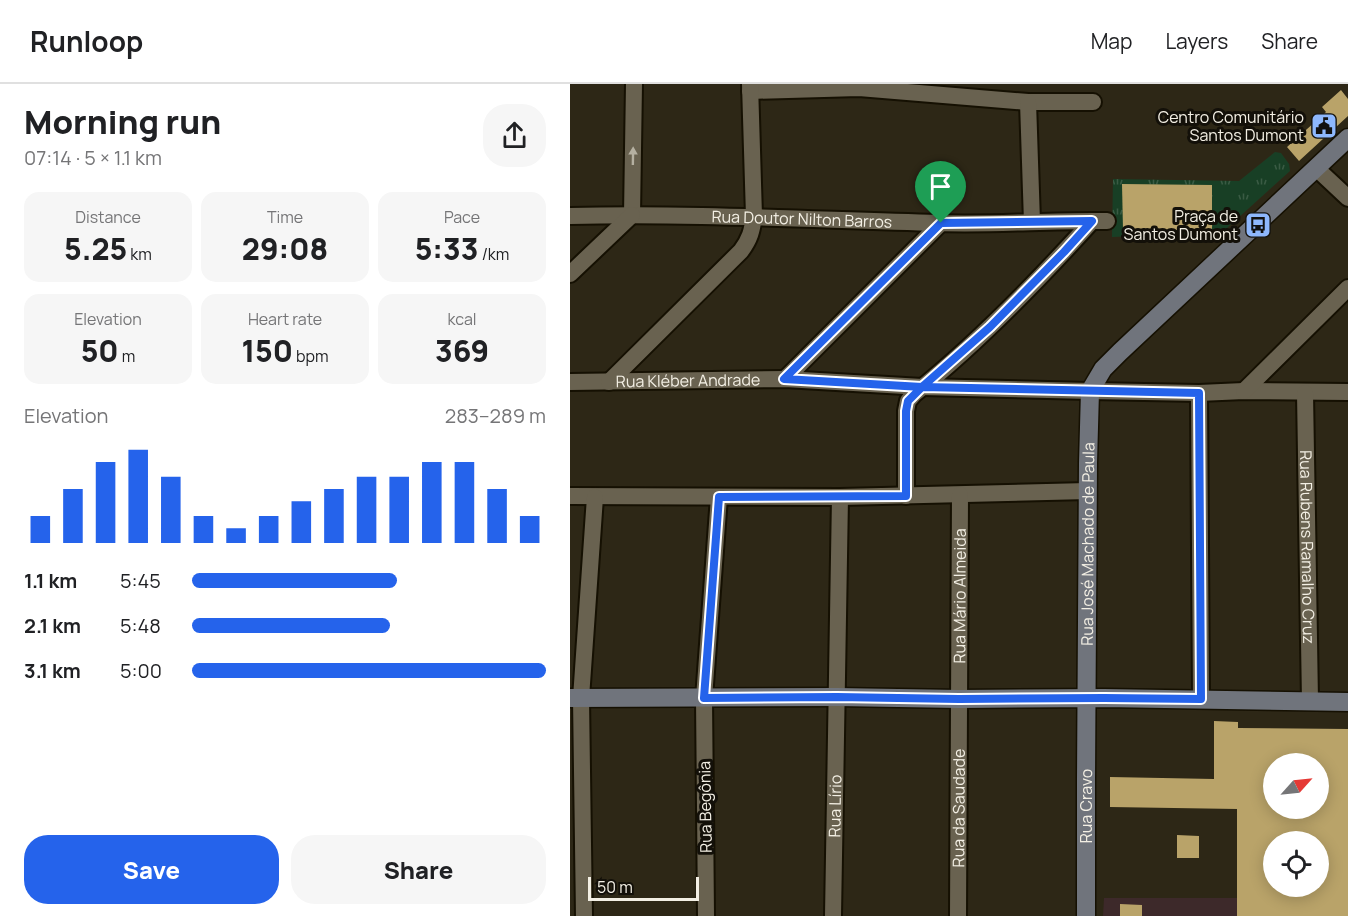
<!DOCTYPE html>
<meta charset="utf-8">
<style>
:root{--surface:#fff;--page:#f6f6f6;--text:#202124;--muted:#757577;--line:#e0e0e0;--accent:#2563eb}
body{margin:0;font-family:Manrope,sans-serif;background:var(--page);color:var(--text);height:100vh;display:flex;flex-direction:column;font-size:22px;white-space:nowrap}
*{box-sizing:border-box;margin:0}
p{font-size:20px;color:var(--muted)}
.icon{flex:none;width:33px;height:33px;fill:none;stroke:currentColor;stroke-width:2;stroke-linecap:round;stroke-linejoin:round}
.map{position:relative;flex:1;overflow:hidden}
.sheet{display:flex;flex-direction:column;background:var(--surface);width:570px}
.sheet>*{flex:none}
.needle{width:39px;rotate:63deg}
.buttons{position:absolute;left:693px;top:669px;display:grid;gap:12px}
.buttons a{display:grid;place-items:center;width:66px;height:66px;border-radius:50%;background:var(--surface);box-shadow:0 3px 15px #0003;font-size:30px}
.scale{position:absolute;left:18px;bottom:15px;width:111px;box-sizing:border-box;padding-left:6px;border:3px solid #f3efe4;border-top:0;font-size:16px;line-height:21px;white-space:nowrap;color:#f3efe4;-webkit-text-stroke:4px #131009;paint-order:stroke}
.pin{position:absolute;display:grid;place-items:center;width:51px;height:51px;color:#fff;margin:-62px -26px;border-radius:50% 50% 50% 0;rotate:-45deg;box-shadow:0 0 6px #0007}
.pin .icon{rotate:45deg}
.round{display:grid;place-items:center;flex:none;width:63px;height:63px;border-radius:24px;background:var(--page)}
.headline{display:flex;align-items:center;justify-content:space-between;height:102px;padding:0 24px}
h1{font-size:33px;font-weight:800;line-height:45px}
.metrics{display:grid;grid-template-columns:repeat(3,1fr);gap:9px;height:102px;padding:6px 24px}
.metrics div{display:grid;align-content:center;border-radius:15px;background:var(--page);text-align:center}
.metrics b{font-size:30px;font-weight:800}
.metrics small{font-size:16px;font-weight:400}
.metrics p{font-size:16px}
.chart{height:168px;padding:12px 24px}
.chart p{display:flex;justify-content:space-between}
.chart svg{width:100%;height:108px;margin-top:6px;stroke:var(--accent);stroke-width:6}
.button{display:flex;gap:12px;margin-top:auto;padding:12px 24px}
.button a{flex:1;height:69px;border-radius:24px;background:var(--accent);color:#fff;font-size:24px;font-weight:800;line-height:69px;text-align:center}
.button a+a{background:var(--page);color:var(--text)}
ul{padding:0 24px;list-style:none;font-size:20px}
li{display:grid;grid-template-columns:96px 72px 1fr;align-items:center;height:45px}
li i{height:15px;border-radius:8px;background:var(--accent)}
header{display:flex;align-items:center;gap:36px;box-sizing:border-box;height:84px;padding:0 30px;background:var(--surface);border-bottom:2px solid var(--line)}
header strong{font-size:28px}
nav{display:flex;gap:33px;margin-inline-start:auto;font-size:21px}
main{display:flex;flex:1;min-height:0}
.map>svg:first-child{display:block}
.education{fill:#3d292a}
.park{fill:url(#park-tufts)}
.building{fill:#b9a369;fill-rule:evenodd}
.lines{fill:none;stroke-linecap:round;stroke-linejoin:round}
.street-casing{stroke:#151002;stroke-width:20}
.secondary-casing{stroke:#151002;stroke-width:21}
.street{stroke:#696250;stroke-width:16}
.secondary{stroke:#70747c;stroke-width:18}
.oneway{fill:#b5b0a1}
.route-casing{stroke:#fff;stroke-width:12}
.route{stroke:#2563eb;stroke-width:8}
.labels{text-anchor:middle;stroke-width:6;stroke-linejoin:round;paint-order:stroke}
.poi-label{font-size:16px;fill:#f3efe4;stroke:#131009;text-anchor:end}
.street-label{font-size:16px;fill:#f3efe4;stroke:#131009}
</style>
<header>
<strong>Runloop</strong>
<nav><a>Map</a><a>Layers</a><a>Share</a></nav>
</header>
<main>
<section class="sheet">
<div class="headline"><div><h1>Morning run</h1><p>07:14 · 5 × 1.1 km</p></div><a class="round"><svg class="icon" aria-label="share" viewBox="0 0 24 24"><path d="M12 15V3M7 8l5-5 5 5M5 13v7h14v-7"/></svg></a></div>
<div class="metrics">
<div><p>Distance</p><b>5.25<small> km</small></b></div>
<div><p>Time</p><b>29:08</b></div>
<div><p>Pace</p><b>5:33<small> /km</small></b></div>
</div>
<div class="metrics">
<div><p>Elevation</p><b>50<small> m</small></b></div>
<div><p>Heart rate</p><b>150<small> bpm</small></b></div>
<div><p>kcal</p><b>369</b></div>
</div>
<div class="chart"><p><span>Elevation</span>283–289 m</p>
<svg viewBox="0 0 160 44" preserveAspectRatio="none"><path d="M5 44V33M15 44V22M25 44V11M35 44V6M45 44V17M55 44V33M65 44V38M75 44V33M85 44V27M95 44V22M105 44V17M115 44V17M125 44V11M135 44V11M145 44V22M155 44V33"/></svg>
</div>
<ul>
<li><b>1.1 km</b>5:45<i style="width:58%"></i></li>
<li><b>2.1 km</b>5:48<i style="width:56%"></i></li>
<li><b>3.1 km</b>5:00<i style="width:100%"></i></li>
</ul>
<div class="button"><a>Save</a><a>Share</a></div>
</section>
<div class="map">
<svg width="778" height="832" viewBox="0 0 778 832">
<defs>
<pattern id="park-tufts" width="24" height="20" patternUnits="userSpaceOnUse" patternTransform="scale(1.5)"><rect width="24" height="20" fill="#183f25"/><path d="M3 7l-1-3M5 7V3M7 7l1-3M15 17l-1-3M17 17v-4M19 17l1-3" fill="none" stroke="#3a5b44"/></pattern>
</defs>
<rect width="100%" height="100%" fill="#2d2716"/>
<polygon class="education" points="534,814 667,814 667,832 533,832"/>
<polygon class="park" points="705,68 711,69 719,80 720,87 646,154 642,149 542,153 543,95 669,97"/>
<g class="building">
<polygon points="771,6 778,15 778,32 729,77 717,63 756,28 752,23"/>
<polygon points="552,100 642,101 642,146 553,146"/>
<path d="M 644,637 L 668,638 L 668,644 L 778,645 L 778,832 L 667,832 L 667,725 L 540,723 L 540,693 L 644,695 ZM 704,680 L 748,680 L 748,724 L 704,724 ZM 704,758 L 748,758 L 748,802 L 704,802 Z"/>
<polygon points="607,751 629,752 629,774 607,774"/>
<polygon points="550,820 572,821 572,832 550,832"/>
</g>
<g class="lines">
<g class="street-casing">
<g id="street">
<polyline points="180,7 289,4 458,18 523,18"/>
<polyline points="458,18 462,138"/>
<polyline points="746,84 778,114"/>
<polyline points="62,131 64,0"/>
<path id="s1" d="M 0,132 C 123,129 246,136 369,139 C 425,141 481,136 537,137"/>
<polyline points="0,190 62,131"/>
<polyline points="215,295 371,139"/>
<path id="s2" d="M 0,298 L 215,295 L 352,303 L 520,307 L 629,309 L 674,307 L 778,308"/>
<path d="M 39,298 L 171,167 C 180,155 182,147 184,132 L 180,0"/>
<polyline points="674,307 778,204"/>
<polyline points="629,309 631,615"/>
<path id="s3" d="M 735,309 L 740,617"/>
<polyline points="0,412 270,413 518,407"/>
<path d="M 336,412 L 336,327 L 338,317 L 344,310 C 409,258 467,198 522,137"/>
<polyline points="14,832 11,614 25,413"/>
<polyline points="136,832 134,614 149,413"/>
<path id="s4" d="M 263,832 L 270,413"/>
<path id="s5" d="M 388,832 L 390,411"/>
</g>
</g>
<g class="secondary-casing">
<g id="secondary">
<polyline points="0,614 267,613 389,615 534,614 778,618"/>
<path id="s6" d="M 516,832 L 516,696 L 518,379 L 520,307 L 533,285 L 550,268 L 778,54"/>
</g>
</g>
<use href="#street" class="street"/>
<use href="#secondary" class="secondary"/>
</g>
<defs><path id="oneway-solid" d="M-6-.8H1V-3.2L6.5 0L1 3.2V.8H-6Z" transform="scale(1.5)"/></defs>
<use class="oneway" href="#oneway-solid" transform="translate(63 72) rotate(-89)"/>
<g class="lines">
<g class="route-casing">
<polyline id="route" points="371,139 214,295 352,303 338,317 336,327 336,412 149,413 134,614 267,613 389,615 534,614 631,615 629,309 352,303 420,243 494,168 522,137 371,139"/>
</g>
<use href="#route" class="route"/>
</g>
<defs>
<g id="civic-square" transform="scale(1.35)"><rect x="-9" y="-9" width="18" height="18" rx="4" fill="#8eb8fd" stroke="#131009"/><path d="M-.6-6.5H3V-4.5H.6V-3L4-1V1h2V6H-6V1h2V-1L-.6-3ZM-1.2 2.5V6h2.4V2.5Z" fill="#111"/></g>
<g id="bus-square" transform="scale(1.35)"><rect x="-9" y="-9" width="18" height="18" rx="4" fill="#8eb8fd" stroke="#131009"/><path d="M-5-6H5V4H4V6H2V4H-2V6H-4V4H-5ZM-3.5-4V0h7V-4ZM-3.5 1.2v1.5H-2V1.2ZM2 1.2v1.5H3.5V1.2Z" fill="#111"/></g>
</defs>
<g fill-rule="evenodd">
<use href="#civic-square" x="754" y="42"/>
<use href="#bus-square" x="688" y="141"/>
</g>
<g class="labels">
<g class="poi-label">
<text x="734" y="39">Centro Comunitário<tspan x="734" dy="18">Santos Dumont</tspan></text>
<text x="668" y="138">Praça de<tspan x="668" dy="18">Santos Dumont</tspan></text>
</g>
<g class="street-label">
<text dy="6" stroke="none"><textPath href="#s1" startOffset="232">Rua Doutor Nilton Barros</textPath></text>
<text dy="6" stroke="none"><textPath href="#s2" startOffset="118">Rua Kléber Andrade</textPath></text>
<text dy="6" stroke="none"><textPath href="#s6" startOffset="372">Rua José Machado de Paula</textPath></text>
<text dy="6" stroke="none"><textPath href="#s3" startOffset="154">Rua Rubens Ramalho Cruz</textPath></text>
<text dy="6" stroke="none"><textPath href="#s5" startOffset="320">Rua Mário Almeida</textPath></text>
<text dy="6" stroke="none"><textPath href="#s4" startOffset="110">Rua Lírio</textPath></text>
<text transform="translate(135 723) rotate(-91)" y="6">Rua Begônia</text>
<text dy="6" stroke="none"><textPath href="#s5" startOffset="108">Rua da Saudade</textPath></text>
<text dy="6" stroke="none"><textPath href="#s6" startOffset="110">Rua Cravo</textPath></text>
</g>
</g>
</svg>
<div class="buttons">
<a><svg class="needle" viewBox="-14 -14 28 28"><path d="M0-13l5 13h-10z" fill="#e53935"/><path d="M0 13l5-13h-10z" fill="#757577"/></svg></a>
<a><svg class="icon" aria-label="locate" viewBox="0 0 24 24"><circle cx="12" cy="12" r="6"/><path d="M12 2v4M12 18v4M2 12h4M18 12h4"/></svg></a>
</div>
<div class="scale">50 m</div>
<div class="pin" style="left:371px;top:139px;background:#1e9e55"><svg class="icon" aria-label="arrive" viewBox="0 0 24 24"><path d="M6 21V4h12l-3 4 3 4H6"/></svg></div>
</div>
</main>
